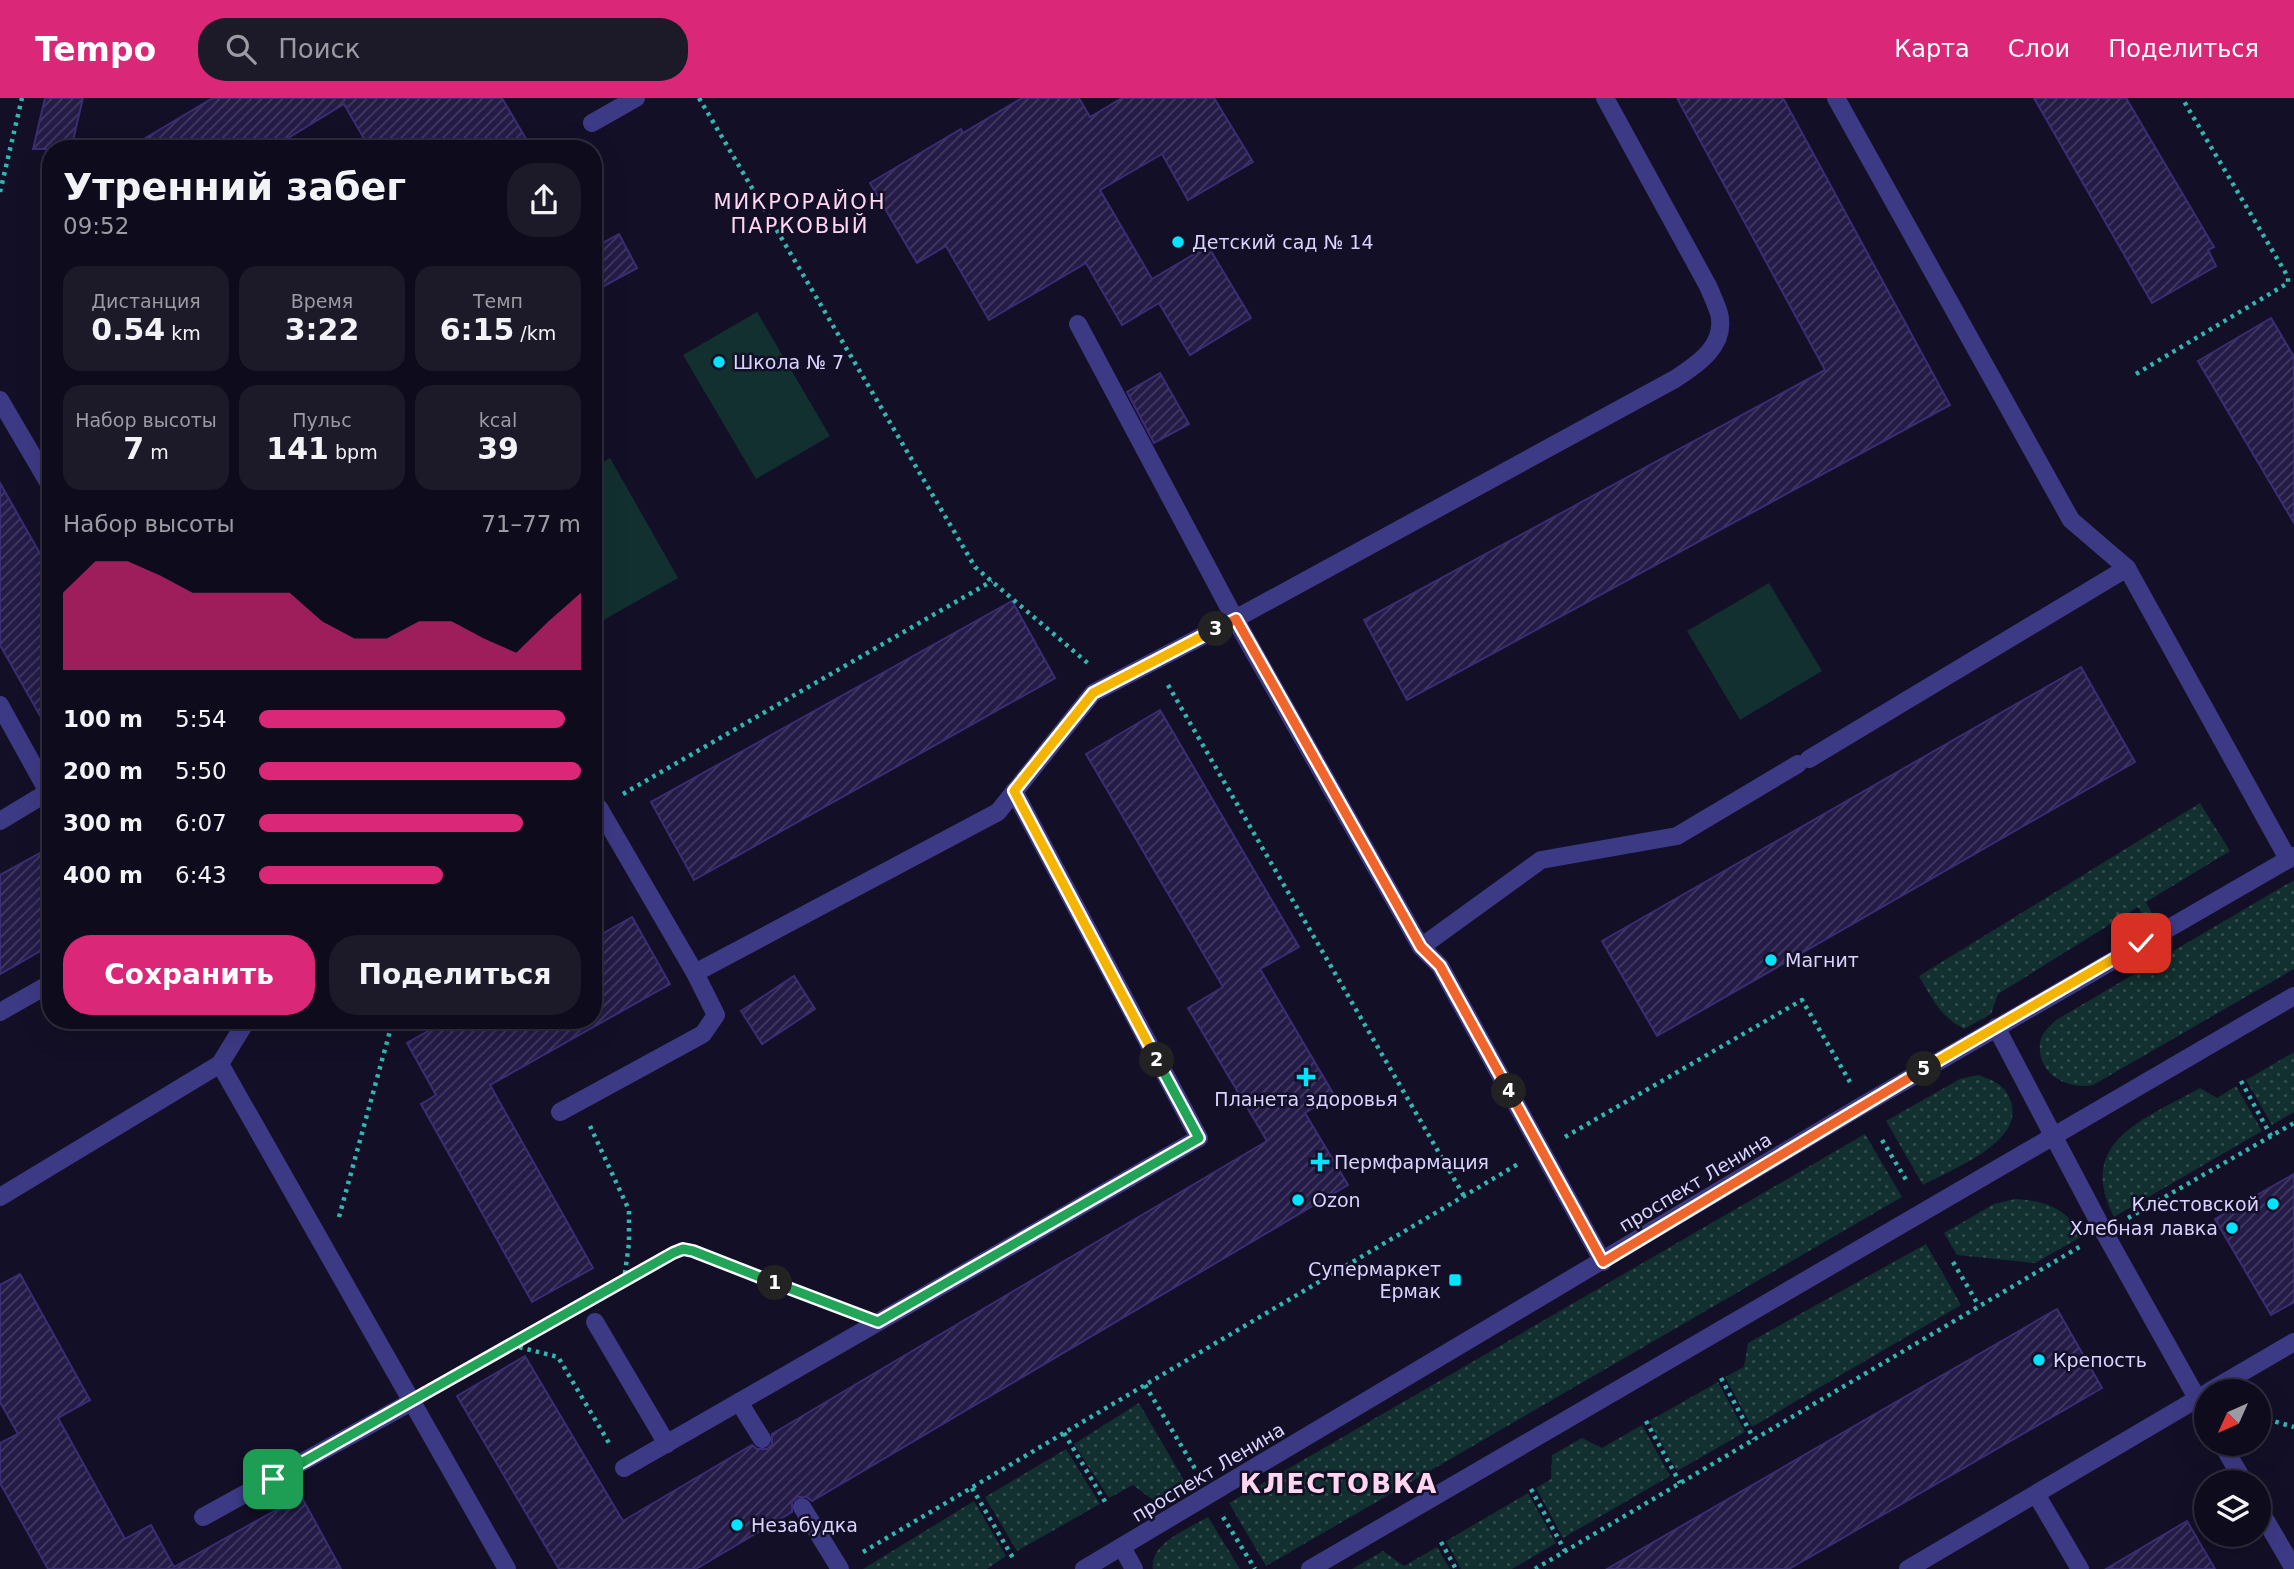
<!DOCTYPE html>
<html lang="ru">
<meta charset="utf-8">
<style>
:root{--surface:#0e0b1c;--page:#1c1929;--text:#f1f3f6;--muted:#9b9ba3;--line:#2e2b3b;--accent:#db2777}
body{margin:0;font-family:"DejaVu Sans",sans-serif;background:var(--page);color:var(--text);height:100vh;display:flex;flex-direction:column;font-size:26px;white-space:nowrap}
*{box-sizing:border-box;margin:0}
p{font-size:23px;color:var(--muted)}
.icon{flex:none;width:38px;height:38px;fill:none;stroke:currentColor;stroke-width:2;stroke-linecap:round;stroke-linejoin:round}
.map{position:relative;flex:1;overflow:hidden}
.drawer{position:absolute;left:42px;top:42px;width:560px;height:889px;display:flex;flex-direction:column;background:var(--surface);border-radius:28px;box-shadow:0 7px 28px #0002,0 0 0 2px var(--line)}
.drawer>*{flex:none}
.needle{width:46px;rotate:225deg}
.buttons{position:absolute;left:2194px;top:1281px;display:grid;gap:14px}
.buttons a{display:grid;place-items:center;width:77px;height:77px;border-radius:50%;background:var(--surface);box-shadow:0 7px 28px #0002,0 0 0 2px var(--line);font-size:35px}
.pin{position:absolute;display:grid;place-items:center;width:60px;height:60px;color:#fff;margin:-30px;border-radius:14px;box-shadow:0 4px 10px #0006}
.km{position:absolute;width:35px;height:35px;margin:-18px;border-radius:50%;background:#222;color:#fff;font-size:19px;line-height:35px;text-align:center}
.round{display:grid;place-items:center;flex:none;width:74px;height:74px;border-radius:28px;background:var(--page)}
.summary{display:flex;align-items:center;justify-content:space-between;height:119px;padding:0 21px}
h1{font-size:38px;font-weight:600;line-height:52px}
.figures{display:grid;grid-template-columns:repeat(3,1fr);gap:10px;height:119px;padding:7px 21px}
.figures div{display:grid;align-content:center;border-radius:18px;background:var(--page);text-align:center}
.figures b{font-size:30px;font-weight:600}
.figures small{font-size:19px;font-weight:400}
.figures p{font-size:19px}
.chart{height:196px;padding:14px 21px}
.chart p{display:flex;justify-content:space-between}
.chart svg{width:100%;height:126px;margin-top:7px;fill:var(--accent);opacity:.7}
.primary-button{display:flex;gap:14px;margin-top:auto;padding:14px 21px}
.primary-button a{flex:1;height:80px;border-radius:28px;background:var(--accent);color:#fff;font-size:28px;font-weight:600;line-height:80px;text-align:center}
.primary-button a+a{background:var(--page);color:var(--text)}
ul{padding:0 21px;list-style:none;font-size:23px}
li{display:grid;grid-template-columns:112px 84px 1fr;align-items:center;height:52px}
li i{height:18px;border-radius:9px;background:var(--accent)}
header{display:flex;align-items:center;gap:42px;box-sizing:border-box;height:98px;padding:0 35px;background:var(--accent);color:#fff}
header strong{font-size:33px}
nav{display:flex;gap:38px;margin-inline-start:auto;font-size:24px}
.search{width:490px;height:63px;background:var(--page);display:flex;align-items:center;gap:18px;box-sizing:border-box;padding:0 24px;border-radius:28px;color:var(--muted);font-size:26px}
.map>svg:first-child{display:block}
.grass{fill:url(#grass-dots)}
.pitch{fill:#12302f}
.building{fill:url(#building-hatch);stroke:#3b2d73;stroke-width:2}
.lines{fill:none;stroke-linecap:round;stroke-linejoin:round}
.path{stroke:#2fb8b0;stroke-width:4.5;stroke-dasharray:3.5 5;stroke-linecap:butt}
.service{stroke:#3d3a85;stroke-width:18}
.minor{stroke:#3d3a85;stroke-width:18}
.tertiary{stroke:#3d3a85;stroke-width:18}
.split-1-casing{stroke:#fff;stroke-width:14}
.split-2-casing{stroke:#fff;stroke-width:14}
.split-3-casing{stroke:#fff;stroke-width:14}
.split-4-casing{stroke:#fff;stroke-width:14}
.split-5-casing{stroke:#fff;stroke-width:14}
.split-6-casing{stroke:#fff;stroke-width:14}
.split-1{stroke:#22a559;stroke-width:9}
.split-2{stroke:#22a559;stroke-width:9}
.split-3{stroke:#f5b400;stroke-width:9}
.split-4{stroke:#f0652b;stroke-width:9}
.split-5{stroke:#f0652b;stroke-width:9}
.split-6{stroke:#f5b400;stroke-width:9}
.poi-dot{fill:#00e5ff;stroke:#130f26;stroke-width:2.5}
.labels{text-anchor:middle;stroke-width:5;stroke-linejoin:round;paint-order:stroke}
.poi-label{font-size:19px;fill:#d9d4ff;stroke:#130f26;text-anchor:start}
.street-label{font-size:19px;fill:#d9d4ff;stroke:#130f26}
.neighbourhood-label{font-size:21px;letter-spacing:2px;fill:#ffd6f0;stroke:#130f26}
.district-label{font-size:26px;font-weight:bold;letter-spacing:2px;fill:#ffd6f0;stroke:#130f26}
</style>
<header>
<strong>Tempo</strong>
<div class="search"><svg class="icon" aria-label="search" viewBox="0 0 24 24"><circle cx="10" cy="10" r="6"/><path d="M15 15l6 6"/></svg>Поиск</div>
<nav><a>Карта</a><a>Слои</a><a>Поделиться</a></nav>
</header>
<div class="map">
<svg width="2294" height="1471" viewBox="0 0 2294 1471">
<defs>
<pattern id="grass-dots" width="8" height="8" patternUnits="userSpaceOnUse" patternTransform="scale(1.75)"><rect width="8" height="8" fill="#12302f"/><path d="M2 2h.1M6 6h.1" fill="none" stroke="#344d4e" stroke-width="1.8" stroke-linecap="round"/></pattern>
<pattern id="building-hatch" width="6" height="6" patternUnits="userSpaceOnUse" patternTransform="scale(1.75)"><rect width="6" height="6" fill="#241b47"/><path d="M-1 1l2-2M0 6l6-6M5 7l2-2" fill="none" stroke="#433b63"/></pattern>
</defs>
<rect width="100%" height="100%" fill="#130f26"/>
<g class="grass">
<path d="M 2200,705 L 2230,753 L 2146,804 L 2156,823 L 2149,827 L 2138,809 L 1998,896 L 1991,916 L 1964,931 C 1939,917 1933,902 1919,878 Z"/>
<path d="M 2294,782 L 2294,871 L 2093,987 C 2066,992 2037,976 2040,945 C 2041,935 2050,928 2056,922 Z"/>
<polygon points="2294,954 2294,1014 2272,1027 2246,982"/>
<path d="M 1978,977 C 1995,983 2008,988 2012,1008 C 2020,1046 1950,1072 1923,1087 L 1886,1023 L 1960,981 Z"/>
<path d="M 2236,988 L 2262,1033 L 2114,1119 C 2075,1042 2146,1021 2200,990 L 2217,1000 Z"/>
<polygon points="1865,1036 1902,1099 1266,1468 1229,1405"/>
<path d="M 2015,1101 C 2047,1103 2065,1110 2083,1138 L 2035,1165 L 1957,1157 L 1944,1135 L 1994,1106 Z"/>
<polygon points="1926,1146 1961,1207 1752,1329 1725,1279 1744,1269 1748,1245"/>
<polygon points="1718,1284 1745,1334 1677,1373 1649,1323"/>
<polygon points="1139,1305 1185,1384 1153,1402 1133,1387 1109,1400 1074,1346"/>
<polygon points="1642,1327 1670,1378 1563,1440 1536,1390 1551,1381 1552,1357 1582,1340 1602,1350"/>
<polygon points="1066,1351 1100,1406 1017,1453 985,1399"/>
<polygon points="1528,1395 1556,1445 1512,1471 1461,1471 1446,1443"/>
<polygon points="974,1403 1006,1458 987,1471 863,1471"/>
<path d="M 1208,1419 L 1240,1471 L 1153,1471 C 1149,1445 1190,1430 1208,1419 Z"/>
<polygon points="1437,1449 1450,1471 1352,1471 1383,1453 1404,1468"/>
</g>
<g class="pitch">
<polygon points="757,214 830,338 756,381 683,257"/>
<polygon points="610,360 678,480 593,528 593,370"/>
<polygon points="1769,485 1822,573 1740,622 1687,533"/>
</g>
<g class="building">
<polygon points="45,0 83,0 71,51 33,51"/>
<polygon points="213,0 502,0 532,51 370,51 344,6 270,51 127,51"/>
<polygon points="1022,0 1079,0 1090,19 1122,0 1214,0 1253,64 1188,102 1162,56 1100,92 1152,181 1208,148 1251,220 1190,257 1159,205 1122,227 1086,165 989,222 946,148 917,165 870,85 961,31 963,35"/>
<polygon points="1677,0 1783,0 1950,307 1407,602 1364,522 1825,272"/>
<polygon points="2034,0 2126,0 2214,149 2208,152 2216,168 2152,205"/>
<polygon points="619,136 637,170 593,194 593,150"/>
<polygon points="2271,220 2294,259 2294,425 2198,263"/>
<polygon points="1160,275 1189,326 1154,345 1127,294"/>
<polygon points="0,385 51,475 51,637 0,547"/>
<polygon points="1012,503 1055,580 694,782 651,704"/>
<polygon points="2081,569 2135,664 1657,938 1602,843"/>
<polygon points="1160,612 1299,849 1260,871 1334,997 1305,1015 1348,1087 812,1403 807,1399 797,1399 792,1404 792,1414 696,1471 559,1471 457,1298 525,1258 623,1423 752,1347 757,1351 767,1351 772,1346 772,1336 1267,1043 1188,910 1223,889 1086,656"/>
<polygon points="51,749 51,847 0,876 0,777"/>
<polygon points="632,819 670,886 490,987 593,1170 532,1204 421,1006 436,997 407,945 448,922 593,922 593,841"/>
<polygon points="794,878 815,911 762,946 741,913"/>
<polygon points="2294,1076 2294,1204 2271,1217 2215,1121"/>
<polygon points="20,1176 90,1302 58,1320 125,1441 151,1427 174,1469 301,1398 341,1471 48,1471 0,1385 0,1345 18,1336 0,1304 0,1187"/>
<polygon points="2057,1211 2102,1290 1789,1471 1607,1471"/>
<polygon points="2187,1423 2215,1471 2106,1471"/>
</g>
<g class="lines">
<g class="path">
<polyline points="699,0 975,469 1090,567"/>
<polyline points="0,94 22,0"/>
<polyline points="2136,276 2288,185 2288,179 2182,0"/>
<polyline points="1168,587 1464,1098"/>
<polyline points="623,696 992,483"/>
<polyline points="2241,983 2271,1038"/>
<polyline points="590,1028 629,1112 629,1145 624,1182"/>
<polyline points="1565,1039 1802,902 1850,984"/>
<polyline points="1882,1042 1908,1085"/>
<polyline points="339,1119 393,922"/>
<polyline points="2128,1120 2294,1025"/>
<polyline points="1953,1164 1979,1208"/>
<polyline points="601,1196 673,1155 683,1151 693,1153 846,1212"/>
<polyline points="511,1247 558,1259 609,1345"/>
<polyline points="1721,1280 1754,1341"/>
<polyline points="1145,1287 1197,1374"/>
<polyline points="437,1290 569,1214"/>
<polyline points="2259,1319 2294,1329"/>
<polyline points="1646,1323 1680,1385"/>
<polyline points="1064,1335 1107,1407"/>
<polyline points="972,1390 1013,1460"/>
<polyline points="1531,1391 1565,1453"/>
<polyline points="1223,1419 1255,1471"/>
<polyline points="1441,1444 1456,1471"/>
<polyline points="863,1454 1518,1066"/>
<polyline points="1535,1471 2081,1148"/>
</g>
<g class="service">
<polyline points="1836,0 2071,422 2127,470 2288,761"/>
<polyline points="592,25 636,0"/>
<polyline points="1078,226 1235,521 1421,849 1440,868 1603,1164"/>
<polyline points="0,302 51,389"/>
<polyline points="0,607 48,694 0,723"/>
<polyline points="1809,661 2127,470"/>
<path d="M 593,713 L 599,710 L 695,875 L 998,714 L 1093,595 L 1235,521 L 1675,281 C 1698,266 1727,247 1719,215 C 1716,206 1712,197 1708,188 L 1605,0"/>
<polyline points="1421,849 1541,762 1677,738 1798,666"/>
<polyline points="0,914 51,885"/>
<polyline points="1996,929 2104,1134 2207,1318"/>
<polyline points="220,966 507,1471"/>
<polyline points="560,1014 703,936 716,917 695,875"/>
<polyline points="0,1099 220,966 247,922"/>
<polyline points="595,1224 667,1346"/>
<polyline points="2210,1293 2294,1244"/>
<polyline points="739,1304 762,1341"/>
<polyline points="2222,1346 2244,1384"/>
<polyline points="624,1370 1199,1040 1014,693"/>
<polyline points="2036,1396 2080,1471"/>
<polyline points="802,1409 840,1471"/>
<polyline points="2259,1411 2294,1471"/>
<polyline points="203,1419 411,1304"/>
<polyline points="1908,1471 2207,1295"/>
</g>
<polyline class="minor" points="1122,1449 1134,1471"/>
<g class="tertiary">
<polyline points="1084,1471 1863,1007 2294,758"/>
<polyline points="1310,1471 2294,898"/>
</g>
</g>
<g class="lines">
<g class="split-1-casing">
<polyline id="split-1" points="273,1381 673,1155 683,1151 693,1153 775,1185"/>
</g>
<g class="split-2-casing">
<polyline id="split-2" points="775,1185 878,1224 1199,1040 1157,962"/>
</g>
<g class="split-3-casing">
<polyline id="split-3" points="1157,962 1014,693 1093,595 1216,531"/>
</g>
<g class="split-4-casing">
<polyline id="split-4" points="1216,531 1236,521 1421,849 1440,868 1509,993"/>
</g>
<g class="split-5-casing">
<polyline id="split-5" points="1509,993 1603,1164 1924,971"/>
</g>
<g class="split-6-casing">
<polyline id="split-6" points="1924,971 2141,845"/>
</g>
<use href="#split-1" class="split-1"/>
<use href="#split-2" class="split-2"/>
<use href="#split-3" class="split-3"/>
<use href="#split-4" class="split-4"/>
<use href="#split-5" class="split-5"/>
<use href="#split-6" class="split-6"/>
</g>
<g class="poi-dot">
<circle cx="1178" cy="144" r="7"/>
<circle cx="719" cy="264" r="7"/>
<circle cx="1771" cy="862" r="7"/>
<path d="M1302.5 968.5h7v7h7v7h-7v7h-7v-7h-7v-7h7z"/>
<path d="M1316.5 1053.5h7v7h7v7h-7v7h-7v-7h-7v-7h7z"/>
<circle cx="1298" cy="1102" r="7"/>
<circle cx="2273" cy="1106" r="7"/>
<circle cx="2232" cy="1130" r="7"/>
<rect x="1448" y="1175" width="14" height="14" rx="3.5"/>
<circle cx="2039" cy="1262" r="7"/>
<circle cx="737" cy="1427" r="7"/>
</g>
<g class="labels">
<g class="poi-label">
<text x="1192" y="151">Детский сад № 14</text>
<text x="733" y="271">Школа № 7</text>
<text x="1785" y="869">Магнит</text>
<text x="1306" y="1008" text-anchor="middle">Планета здоровья</text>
<text x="1334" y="1071">Пермфармация</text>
<text x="1312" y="1109">Ozon</text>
<text x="2259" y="1113" text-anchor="end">Клестовской</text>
<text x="2218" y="1137" text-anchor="end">Хлебная лавка</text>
<text x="1441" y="1178" text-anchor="end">Супермаркет<tspan x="1441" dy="22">Ермак</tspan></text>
<text x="2053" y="1269">Крепость</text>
<text x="751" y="1434">Незабудка</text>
</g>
<g class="street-label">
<text transform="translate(1695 1084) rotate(-31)" y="7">проспект Ленина</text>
<text transform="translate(1208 1374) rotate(-31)" y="7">проспект Ленина</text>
</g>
<g class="neighbourhood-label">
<text x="800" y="111">МИКРОРАЙОН<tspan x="800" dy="24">ПАРКОВЫЙ</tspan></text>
</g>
<g class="district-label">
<text x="1339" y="1395">КЛЕСТОВКА</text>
</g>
</g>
</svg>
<div class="buttons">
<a><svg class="needle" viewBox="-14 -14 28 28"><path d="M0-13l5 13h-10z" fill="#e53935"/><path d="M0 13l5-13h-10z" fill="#9b9ba3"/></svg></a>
<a><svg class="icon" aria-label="layers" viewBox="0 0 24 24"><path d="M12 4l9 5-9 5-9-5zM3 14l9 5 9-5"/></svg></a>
</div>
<div class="pin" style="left:273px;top:1381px;background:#1e9e55"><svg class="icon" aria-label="arrive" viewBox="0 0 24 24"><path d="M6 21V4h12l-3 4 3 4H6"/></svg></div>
<div class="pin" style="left:2141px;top:845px;background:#d93025"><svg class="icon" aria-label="check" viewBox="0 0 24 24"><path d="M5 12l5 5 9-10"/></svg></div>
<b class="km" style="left:775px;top:1185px">1</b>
<b class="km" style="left:1157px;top:962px">2</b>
<b class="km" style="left:1216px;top:531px">3</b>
<b class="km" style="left:1509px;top:993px">4</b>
<b class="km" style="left:1924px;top:971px">5</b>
<section class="drawer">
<div class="summary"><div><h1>Утренний забег</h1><p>09:52</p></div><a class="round"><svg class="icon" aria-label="share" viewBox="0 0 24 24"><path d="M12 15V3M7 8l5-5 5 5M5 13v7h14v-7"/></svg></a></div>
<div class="figures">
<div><p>Дистанция</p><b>0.54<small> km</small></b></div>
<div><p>Время</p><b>3:22</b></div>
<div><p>Темп</p><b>6:15<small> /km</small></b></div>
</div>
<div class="figures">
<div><p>Набор высоты</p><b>7<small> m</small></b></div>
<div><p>Пульс</p><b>141<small> bpm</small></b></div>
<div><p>kcal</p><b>39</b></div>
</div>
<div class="chart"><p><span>Набор высоты</span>71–77 m</p>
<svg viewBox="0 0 160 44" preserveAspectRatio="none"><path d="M0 44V17L10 6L20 6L30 11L40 17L50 17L60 17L70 17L80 27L90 33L100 33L110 27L120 27L130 33L140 38L150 27L160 17V44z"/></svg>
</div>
<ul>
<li><b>100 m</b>5:54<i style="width:95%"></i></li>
<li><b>200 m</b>5:50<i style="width:100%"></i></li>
<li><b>300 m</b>6:07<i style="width:82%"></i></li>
<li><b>400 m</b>6:43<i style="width:57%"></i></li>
</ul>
<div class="primary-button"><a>Сохранить</a><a>Поделиться</a></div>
</section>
</div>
